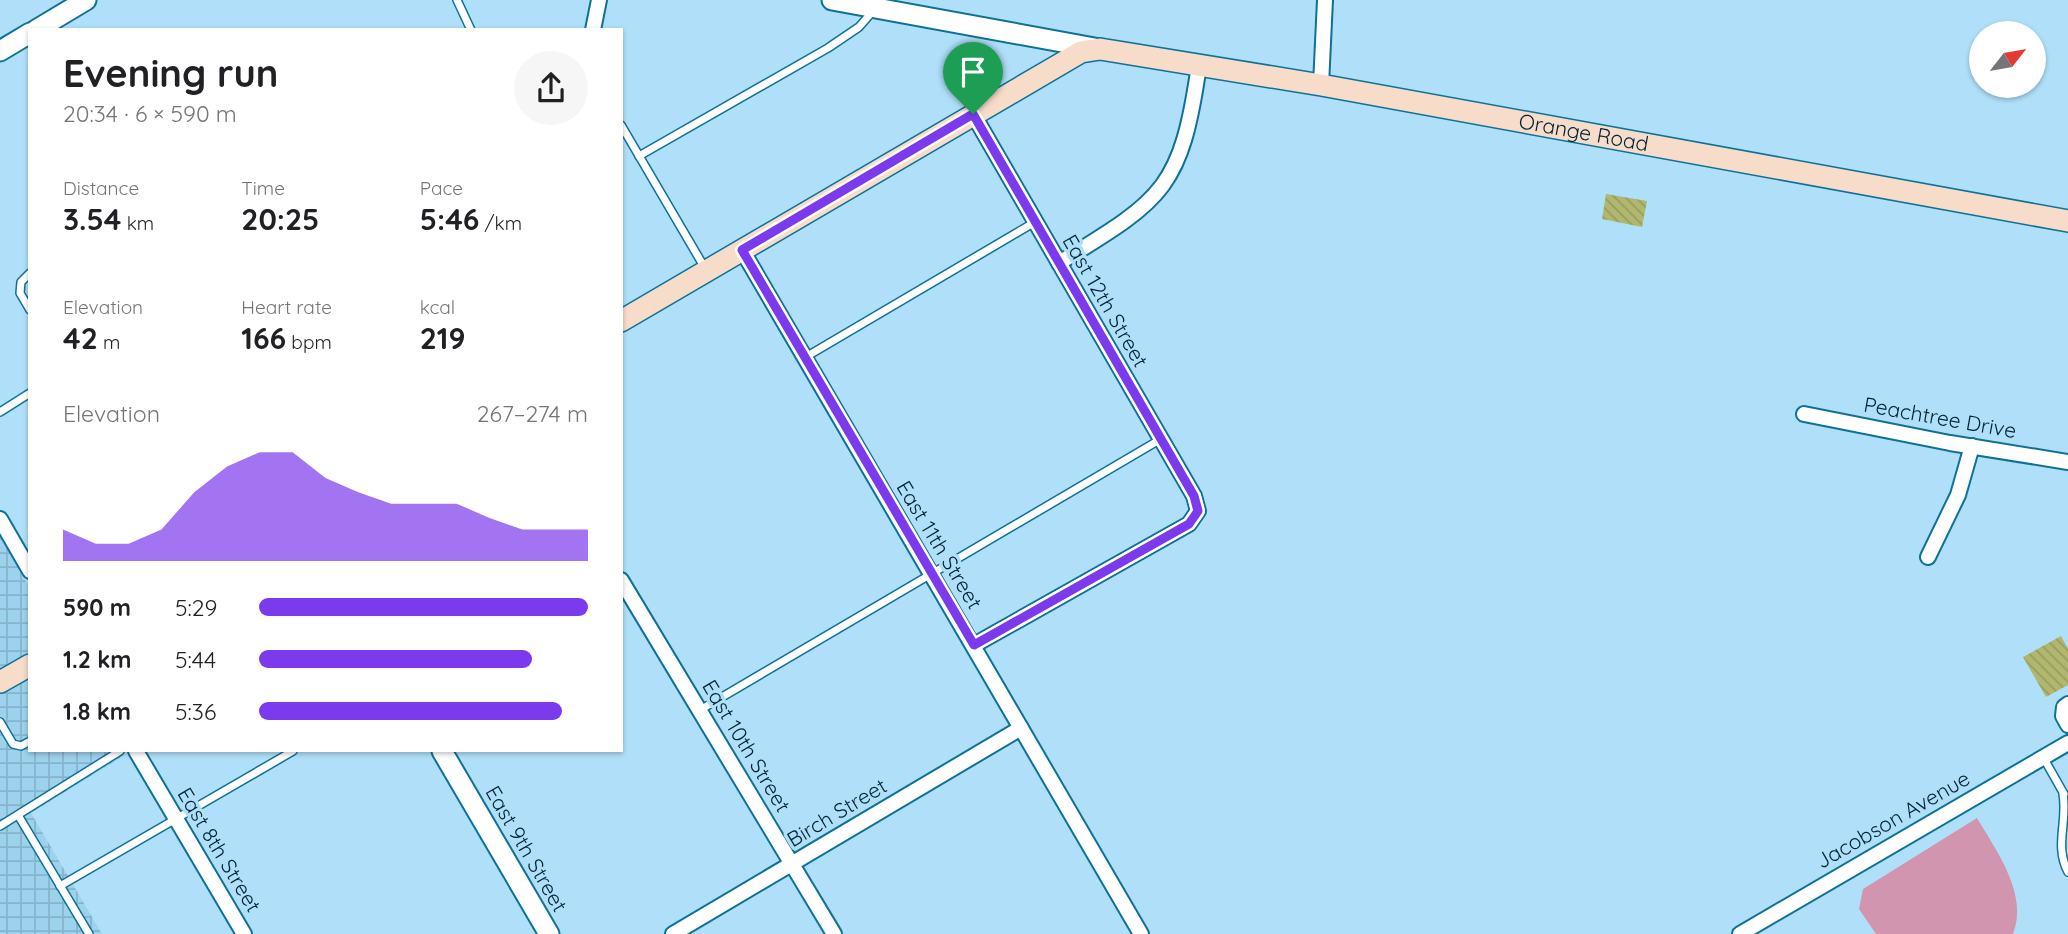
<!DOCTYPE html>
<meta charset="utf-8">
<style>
:root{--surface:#fff;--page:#f6f6f6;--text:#202124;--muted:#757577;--accent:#7c3aed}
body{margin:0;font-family:Quicksand,sans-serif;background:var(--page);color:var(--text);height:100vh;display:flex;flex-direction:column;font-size:26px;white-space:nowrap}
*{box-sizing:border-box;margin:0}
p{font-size:23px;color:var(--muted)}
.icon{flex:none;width:38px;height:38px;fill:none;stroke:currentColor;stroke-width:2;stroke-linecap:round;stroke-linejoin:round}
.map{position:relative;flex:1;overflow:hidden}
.drawer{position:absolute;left:28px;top:28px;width:595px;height:724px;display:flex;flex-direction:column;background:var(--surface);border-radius:0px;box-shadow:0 2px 5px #0004}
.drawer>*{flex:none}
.needle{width:46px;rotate:59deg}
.fabs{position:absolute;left:1969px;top:21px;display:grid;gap:14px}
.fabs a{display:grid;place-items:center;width:77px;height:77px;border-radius:50%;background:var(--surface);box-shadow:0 2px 5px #0004;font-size:35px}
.pin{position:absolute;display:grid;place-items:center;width:60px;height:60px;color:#fff;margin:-72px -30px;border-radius:50% 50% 50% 0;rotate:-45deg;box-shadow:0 0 7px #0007}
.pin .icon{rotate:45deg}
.round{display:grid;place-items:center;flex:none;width:74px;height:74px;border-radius:37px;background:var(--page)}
.overview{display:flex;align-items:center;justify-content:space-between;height:119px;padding:0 35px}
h1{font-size:38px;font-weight:800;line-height:52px}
.metrics{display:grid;grid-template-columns:repeat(3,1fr);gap:10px;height:119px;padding:7px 35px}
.metrics div{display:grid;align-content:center}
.metrics b{font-size:30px;font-weight:800}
.metrics small{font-size:19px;font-weight:400}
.metrics p{font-size:19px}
.chart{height:196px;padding:14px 35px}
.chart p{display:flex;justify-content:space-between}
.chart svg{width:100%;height:126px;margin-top:7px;fill:var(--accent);opacity:.7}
ul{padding:0 35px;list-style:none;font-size:23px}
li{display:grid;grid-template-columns:112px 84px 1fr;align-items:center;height:52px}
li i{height:18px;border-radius:9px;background:var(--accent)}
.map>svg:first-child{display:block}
.industrial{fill:url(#industrial-grid)}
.pitch{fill:#d195af}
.building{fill:url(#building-back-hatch)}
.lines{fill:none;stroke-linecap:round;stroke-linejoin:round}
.service-casing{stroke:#0e7198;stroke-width:10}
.minor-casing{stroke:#0e7198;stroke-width:18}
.tertiary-casing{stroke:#0e7198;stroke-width:23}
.secondary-casing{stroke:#0e7198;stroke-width:24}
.service{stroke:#fff;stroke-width:7}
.minor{stroke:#fff;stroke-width:14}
.tertiary{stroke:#fff;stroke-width:19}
.secondary{stroke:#f7dcca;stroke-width:21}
.route-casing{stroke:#fff;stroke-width:14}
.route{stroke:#7c3aed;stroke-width:9}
.labels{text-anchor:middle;stroke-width:7;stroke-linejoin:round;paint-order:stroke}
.street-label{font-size:21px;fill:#002434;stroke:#b0e0f9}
</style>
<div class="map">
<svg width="2068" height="934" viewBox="0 0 2068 934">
<defs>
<pattern id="industrial-grid" width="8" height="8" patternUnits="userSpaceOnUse" patternTransform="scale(1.75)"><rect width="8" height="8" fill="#9dd2ed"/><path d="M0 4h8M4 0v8" fill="none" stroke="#85b4cc"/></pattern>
<pattern id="building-back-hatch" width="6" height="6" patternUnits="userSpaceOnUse" patternTransform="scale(1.75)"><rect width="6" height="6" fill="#b1b76e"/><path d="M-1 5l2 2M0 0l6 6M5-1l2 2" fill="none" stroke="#969d60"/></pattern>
</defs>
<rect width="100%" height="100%" fill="#b0e0f9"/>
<polygon class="industrial" points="0,536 30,589 30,751 122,751 125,755 31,813 102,934 0,934"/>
<path class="pitch" d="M 1977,818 C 1996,850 2029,895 2013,934 L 1876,934 L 1859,909 L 1863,889 Z"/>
<g class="building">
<polygon points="1606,194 1647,201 1642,227 1602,219"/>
<polygon points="2061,636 2068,649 2068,685 2046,697 2023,657"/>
</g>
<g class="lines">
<g class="service-casing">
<g id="service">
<polyline points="457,0 471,30"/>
<polyline points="621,125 706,270"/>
<polyline points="639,156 828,48 859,27 873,11"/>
<polyline points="30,273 21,282 20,293 30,310"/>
<polyline points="804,358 1035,222"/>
<polyline points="0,412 30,393"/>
<polyline points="700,710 1161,439"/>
<polyline points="0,722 13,744 21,746 30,741"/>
<polyline points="2043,757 2064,794"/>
<path d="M 2063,794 C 2068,821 2054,846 2068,872"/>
<polyline points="18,815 89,934"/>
<polyline points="0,826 120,751"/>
<polyline points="60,886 293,751"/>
</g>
</g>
<g class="minor-casing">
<g id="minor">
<polyline points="593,30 599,0"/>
<polyline points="1321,85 1325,0"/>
<polyline points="973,114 1194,496 1198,511 1189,524 974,645"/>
<polyline points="742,250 1141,934"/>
<path d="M 1059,263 C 1163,199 1181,190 1199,65"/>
<polyline points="1804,414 1950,443 2068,462"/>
<polyline points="0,519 30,571"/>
<polyline points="1928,557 1958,495 1972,446"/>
<polyline points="621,580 834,934"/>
<polyline points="2068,704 2064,707 2063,716 2068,725"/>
<polyline points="136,751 244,934"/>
<polyline points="673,934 1021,728"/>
<polyline points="1740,934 2068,743"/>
</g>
</g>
<g class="tertiary-casing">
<g id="tertiary">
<polyline points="832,0 1100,49"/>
<polyline points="36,30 86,0"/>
<polyline points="0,51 30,33"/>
<polyline points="442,751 549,934"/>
</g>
</g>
<g class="secondary-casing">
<g id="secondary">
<path id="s1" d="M 621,321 L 1081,52 L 1100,49 L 1321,85 L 2068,221"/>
<polyline points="0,682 30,665"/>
</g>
</g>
<use href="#service" class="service"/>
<use href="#minor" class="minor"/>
<use href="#tertiary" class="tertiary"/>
<use href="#secondary" class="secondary"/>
</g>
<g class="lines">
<g class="route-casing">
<polygon id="route" points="973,114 1194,496 1198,511 1189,524 974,645 742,250"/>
</g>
<use href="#route" class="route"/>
</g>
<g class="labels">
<g class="street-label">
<text dy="7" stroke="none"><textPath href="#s1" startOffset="1043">Orange Road</textPath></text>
<text transform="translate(1105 301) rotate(60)" y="7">East 12th Street</text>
<text transform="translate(1940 418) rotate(10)" y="7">Peachtree Drive</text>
<text transform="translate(939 545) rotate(59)" y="7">East 11th Street</text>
<text transform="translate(746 746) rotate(59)" y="7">East 10th Street</text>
<text transform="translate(837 813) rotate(-31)" y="7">Birch Street</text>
<text transform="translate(1893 820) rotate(-30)" y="7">Jacobson Avenue</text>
<text transform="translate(526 849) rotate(60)" y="7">East 9th Street</text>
<text transform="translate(219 850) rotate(59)" y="7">East 8th Street</text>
</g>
</g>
</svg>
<div class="fabs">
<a><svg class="needle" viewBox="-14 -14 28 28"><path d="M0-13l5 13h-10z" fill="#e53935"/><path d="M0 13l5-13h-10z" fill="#757577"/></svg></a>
</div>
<div class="pin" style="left:973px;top:114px;background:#1e9e55"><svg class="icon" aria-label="arrive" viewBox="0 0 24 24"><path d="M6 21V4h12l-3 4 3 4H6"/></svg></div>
<section class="drawer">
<div class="overview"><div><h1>Evening run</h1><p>20:34 · 6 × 590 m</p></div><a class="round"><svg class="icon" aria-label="share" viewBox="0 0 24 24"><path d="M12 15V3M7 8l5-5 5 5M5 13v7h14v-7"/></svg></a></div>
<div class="metrics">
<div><p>Distance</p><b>3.54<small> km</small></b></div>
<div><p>Time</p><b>20:25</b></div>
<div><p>Pace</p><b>5:46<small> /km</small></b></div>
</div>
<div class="metrics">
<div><p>Elevation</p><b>42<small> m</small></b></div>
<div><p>Heart rate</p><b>166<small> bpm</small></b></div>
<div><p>kcal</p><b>219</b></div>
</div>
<div class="chart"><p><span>Elevation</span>267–274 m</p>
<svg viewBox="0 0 160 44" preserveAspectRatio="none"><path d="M0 44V33L10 38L20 38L30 33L40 20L50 11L60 6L70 6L80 15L90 20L100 24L110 24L120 24L130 29L140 33L150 33L160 33V44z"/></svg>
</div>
<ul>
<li><b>590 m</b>5:29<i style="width:100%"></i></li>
<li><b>1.2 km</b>5:44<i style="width:83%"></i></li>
<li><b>1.8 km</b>5:36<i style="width:92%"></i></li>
</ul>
</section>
</div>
